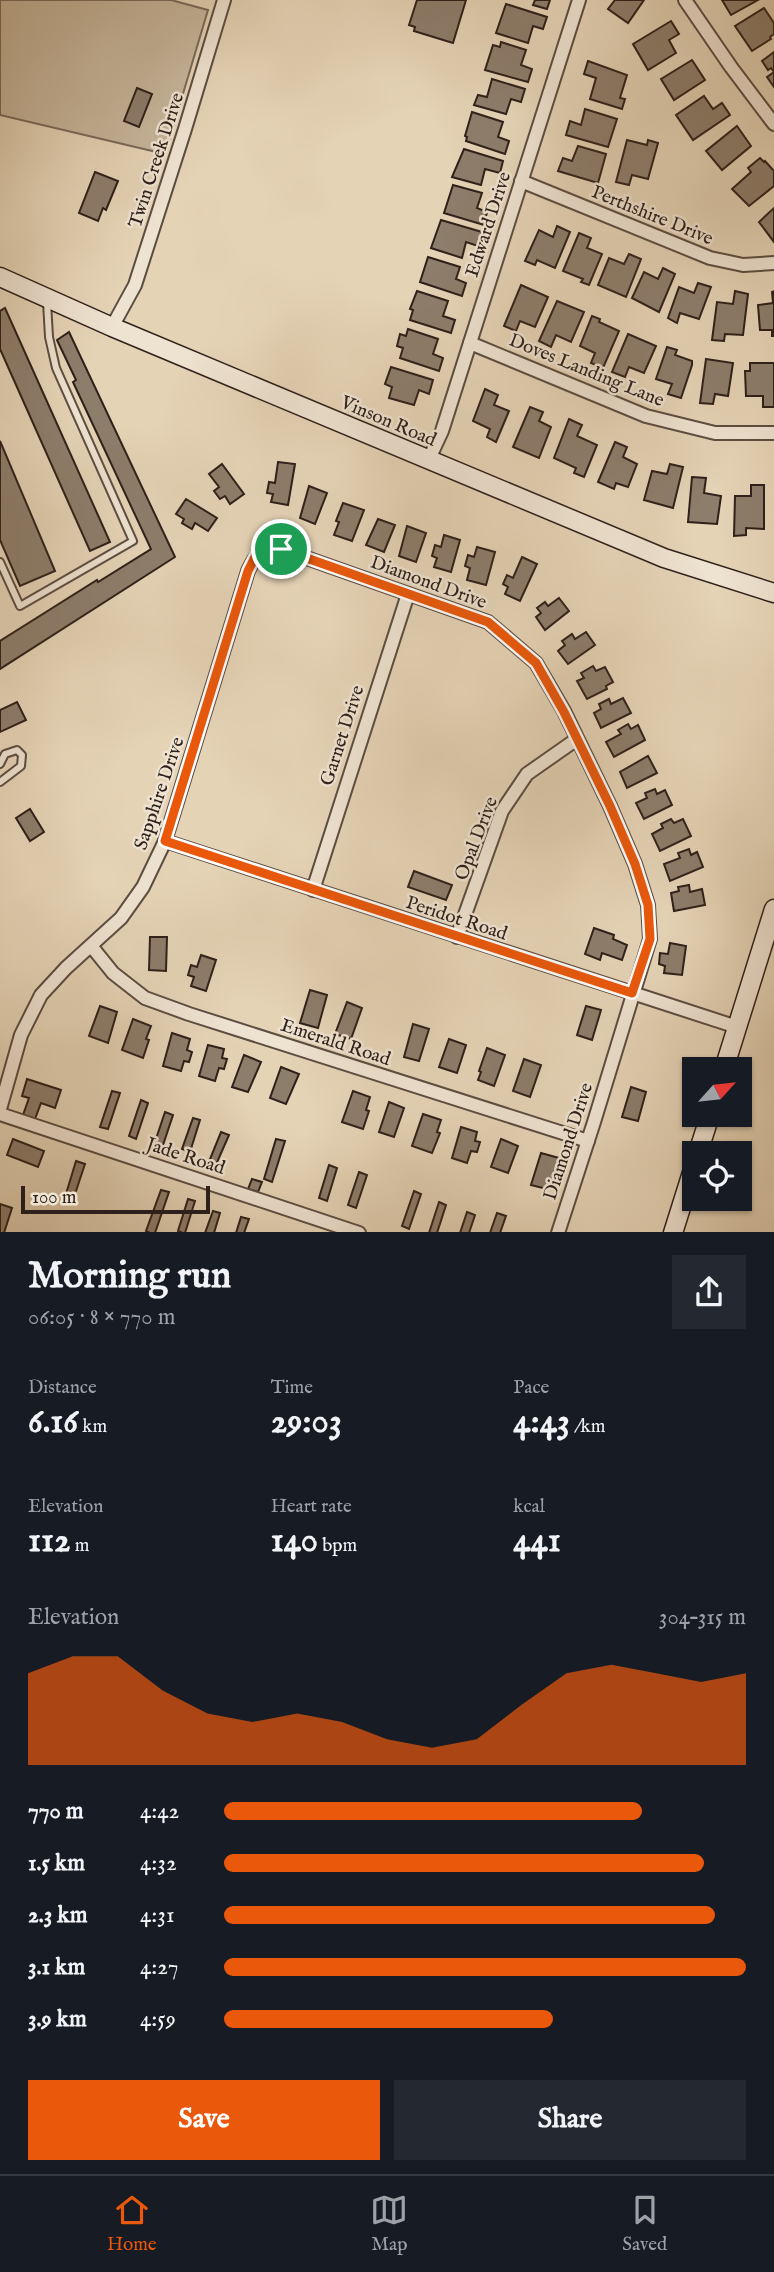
<!DOCTYPE html>
<meta charset="utf-8">
<style>
:root{--surface:#171b24;--page:#242831;--text:#f1f3f6;--muted:#9ea1a6;--line:#363941;--accent:#ea580c}
body{margin:0;font-family:"IM FELL English",serif;background:var(--page);color:var(--text);height:100vh;display:flex;flex-direction:column;font-size:26px;white-space:nowrap}
*{box-sizing:border-box;margin:0}
p{font-size:23px;color:var(--muted)}
.icon{flex:none;width:38px;height:38px;fill:none;stroke:currentColor;stroke-width:2;stroke-linecap:round;stroke-linejoin:round}
.map{position:relative;height:1232px;overflow:hidden}
.sheet{display:flex;flex-direction:column;background:var(--surface);flex:1}
.sheet>*{flex:none}
.needle{width:46px;rotate:63deg}
.controls{position:absolute;left:682px;top:1057px;display:grid;gap:14px}
.controls a{display:grid;place-items:center;width:70px;height:70px;border-radius:0px;background:var(--surface);box-shadow:0 2px 5px #0004;font-size:35px}
.scale{position:absolute;left:21px;bottom:18px;width:189px;box-sizing:border-box;padding-left:7px;border:4px solid #2e201a;border-top:0;font-size:19px;line-height:24px;white-space:nowrap;color:#2e201a;-webkit-text-stroke:5px #eee2d0;paint-order:stroke}
.pin{position:absolute;display:grid;place-items:center;width:60px;height:60px;color:#fff;margin:-30px;border:4px solid #fff;border-radius:50%;box-shadow:0 2px 7px #0007}
.round{display:grid;place-items:center;flex:none;width:74px;height:74px;border-radius:0px;background:var(--page)}
.headline{display:flex;align-items:center;justify-content:space-between;height:119px;padding:0 28px}
h1{font-size:38px;font-weight:700;line-height:52px}
.stats{display:grid;grid-template-columns:repeat(3,1fr);gap:10px;height:119px;padding:7px 28px}
.stats div{display:grid;align-content:center}
.stats b{font-size:35px;font-weight:700}
.stats small{font-size:19px;font-weight:400}
.stats p{font-size:19px}
.chart{height:196px;padding:14px 28px}
.chart p{display:flex;justify-content:space-between}
.chart svg{width:100%;height:126px;margin-top:7px;fill:var(--accent);opacity:.7}
.action{display:flex;gap:14px;margin-top:auto;padding:14px 28px}
.action a{flex:1;height:80px;border-radius:0px;background:var(--accent);color:#fff;font-size:28px;font-weight:700;line-height:80px;text-align:center}
.action a+a{background:var(--page);color:var(--text)}
ul{padding:0 28px;list-style:none;font-size:23px}
li{display:grid;grid-template-columns:112px 84px 1fr;align-items:center;height:52px}
li i{height:18px;border-radius:9px;background:var(--accent)}
.dock{display:flex;justify-content:space-around;align-items:center;height:98px;border-top:2px solid var(--line);background:var(--surface);font-size:19px;color:var(--muted)}
.dock a{display:grid;justify-items:center;gap:4px}
.dock .active{color:var(--accent)}
.map>svg:first-child{display:block}
.green{fill:#c6b59b;stroke:#7a6a5a;stroke-width:2}
.building{fill:#8d7d6b;stroke:#2e201a;stroke-width:2}
.lines{fill:none;stroke-linecap:round;stroke-linejoin:round}
.lane-casing{stroke:#5c4d41;stroke-width:10}
.street-casing{stroke:#5c4d41;stroke-width:16}
.secondary-casing{stroke:#2e201a;stroke-width:21}
.lane{stroke:#eee2d0;stroke-width:6}
.street{stroke:#eee2d0;stroke-width:12}
.secondary{stroke:#eee2d0;stroke-width:18}
.route-casing{stroke:#fff;stroke-width:14}
.route{stroke:#ea580c;stroke-width:9}
.labels{text-anchor:middle;stroke-width:5;stroke-linejoin:round;paint-order:stroke}
.street-label{font-size:19px;fill:#2e201a;stroke:#eee2d0}
</style>
<div class="map">
<svg width="774" height="1233" viewBox="0 0 774 1233">
<rect width="100%" height="100%" fill="#e5d3b6"/>
<filter id="stains"><feTurbulence type="fractalNoise" baseFrequency=".00286" numOctaves="4"/><feColorMatrix values="0 0 0 0 .2 0 0 0 0 .09 0 0 0 0 .02 0 0 0 .5 -.17"/></filter>
<radialGradient id="worn" r=".72"><stop offset=".6" stop-color="#630" stop-opacity="0"/><stop offset="1" stop-color="#630" stop-opacity=".3"/></radialGradient>
<polygon class="green" points="0,0 171,0 208,10 165,154 0,115"/>
<g class="building">
<polygon points="417,0 466,0 453,43 414,31 415,27 409,25"/>
<polygon points="535,0 550,0 547,9 533,5"/>
<polygon points="615,0 644,0 628,23 608,9"/>
<polygon points="722,0 758,0 731,15"/>
<polygon points="506,4 547,17 543,29 533,26 528,43 496,33"/>
<polygon points="764,8 774,23 774,34 770,37 771,39 752,51 735,26"/>
<polygon points="671,21 679,34 669,40 676,53 648,70 633,44"/>
<polygon points="501,42 526,50 521,65 532,69 528,82 485,70 493,45 500,47"/>
<polygon points="774,52 774,87 767,77 774,72 771,68 768,70 762,61"/>
<polygon points="692,60 705,80 674,100 661,79"/>
<polygon points="588,61 627,75 620,98 625,99 622,109 590,99 596,78 584,74"/>
<polygon points="492,79 525,89 521,102 511,99 506,114 474,105 478,95 487,97"/>
<polygon points="137,88 152,94 139,127 124,121"/>
<polygon points="704,96 713,109 722,103 730,115 693,140 676,115"/>
<polygon points="585,109 617,119 608,147 566,135 570,121 581,125"/>
<polygon points="472,112 503,122 498,137 509,141 505,154 466,141 467,137 465,136"/>
<polygon points="737,126 751,146 722,170 706,151"/>
<polygon points="627,140 647,145 648,140 658,143 648,179 632,175 629,185 616,182"/>
<polygon points="578,146 606,154 598,183 558,171 563,158 572,161"/>
<polygon points="464,149 503,161 500,173 485,169 481,185 452,177"/>
<polygon points="760,158 764,162 765,161 774,171 774,186 749,206 732,189 751,172 748,168"/>
<polygon points="95,172 118,181 106,210 103,208 98,221 79,213"/>
<polygon points="453,185 482,193 477,208 487,212 484,225 444,213"/>
<polygon points="774,208 774,242 759,222"/>
<polygon points="441,220 482,232 478,246 466,242 462,258 431,248"/>
<polygon points="557,226 570,232 555,268 537,260 535,265 525,261 539,230 553,237"/>
<polygon points="579,233 591,238 587,248 602,254 589,285 581,282 583,279 563,271"/>
<polygon points="629,254 641,259 626,297 598,285 609,258 624,264"/>
<polygon points="428,257 460,267 456,279 466,283 462,296 420,282"/>
<polygon points="663,268 675,274 659,312 632,298 644,272 658,279"/>
<polygon points="698,283 711,287 699,319 680,313 677,323 668,318 679,287 694,293"/>
<polygon points="521,285 548,297 535,327 520,321 516,331 504,326"/>
<polygon points="417,291 448,301 443,316 455,320 451,333 410,320 413,310 410,309"/>
<polygon points="735,291 748,294 743,335 725,334 724,341 712,340 717,302 733,304"/>
<polygon points="774,291 774,336 772,336 772,330 760,330 758,305 773,303 772,292"/>
<polygon points="557,301 584,312 571,342 556,335 551,347 539,341"/>
<polygon points="5,308 110,542 90,551 0,349 0,311"/>
<polygon points="592,316 600,319 599,322 619,331 603,368 591,363 595,353 580,346"/>
<polygon points="408,329 438,339 433,354 443,358 439,371 400,358 403,348 397,346 400,334 406,336"/>
<polygon points="69,332 175,557 0,669 0,641 97,580 98,582 151,549 73,382 76,380 57,340"/>
<polygon points="628,334 656,346 644,373 629,367 625,377 612,372"/>
<polygon points="667,347 677,350 675,355 692,361 692,365 681,398 668,394 672,384 656,379"/>
<polygon points="706,359 733,363 728,396 715,394 713,404 700,403"/>
<polygon points="750,363 774,363 774,407 763,407 763,396 746,396 745,371 750,371"/>
<polygon points="391,367 433,380 429,394 419,390 414,405 389,398 392,387 385,384"/>
<polygon points="485,389 498,395 494,405 509,411 496,442 487,437 490,429 473,421"/>
<polygon points="530,407 543,412 539,421 551,427 539,458 513,447"/>
<polygon points="569,419 582,425 577,436 597,445 584,477 574,473 576,468 554,458"/>
<polygon points="0,441 55,571 20,586 0,540"/>
<polygon points="615,442 627,447 623,457 637,464 628,487 616,483 614,489 598,482"/>
<polygon points="278,462 295,464 288,505 271,502 273,494 267,493 269,482 275,483"/>
<polygon points="222,464 244,494 230,504 225,496 220,499 214,491 219,487 209,474"/>
<polygon points="670,464 683,467 673,508 644,500 652,471 667,474"/>
<polygon points="692,477 706,478 704,493 721,496 717,524 688,522"/>
<polygon points="751,485 764,485 764,529 746,528 746,535 734,536 735,496 751,496"/>
<polygon points="309,486 327,493 315,524 300,518"/>
<polygon points="186,499 217,518 208,531 195,523 192,529 182,523 184,519 176,514"/>
<polygon points="343,503 364,510 352,541 334,535 339,522 336,521"/>
<polygon points="378,519 395,525 384,552 366,545"/>
<polygon points="407,526 426,533 416,562 399,556"/>
<polygon points="444,535 460,540 451,572 434,567 437,558 432,556 435,545 441,547"/>
<polygon points="477,547 495,552 486,585 467,580 470,568 465,566 468,555 474,557"/>
<polygon points="522,557 537,564 520,601 505,594 508,587 503,584 507,575 513,578"/>
<polygon points="559,598 569,611 545,630 536,617 541,613 537,608 545,602 548,606"/>
<polygon points="586,632 595,645 568,664 558,651 565,645 562,641 572,634 575,639"/>
<polygon points="593,666 596,671 605,667 613,682 606,686 607,689 587,699 577,681 584,678 581,673"/>
<polygon points="623,698 631,713 601,728 594,713 601,709 599,704 609,699 611,704"/>
<polygon points="17,702 26,720 0,732 0,710"/>
<polygon points="628,724 631,729 638,725 645,740 614,757 606,742 621,734 618,730"/>
<polygon points="648,756 657,773 627,788 620,772"/>
<polygon points="655,789 657,794 665,790 672,805 644,819 636,803 647,798 645,793"/>
<polygon points="30,809 44,832 30,841 16,818"/>
<polygon points="671,819 674,823 683,819 691,836 660,851 652,834 663,828 661,824"/>
<polygon points="689,849 691,855 697,852 703,867 670,881 664,864 680,858 678,853"/>
<polygon points="414,871 452,885 446,900 408,887"/>
<polygon points="689,885 690,892 702,889 705,905 674,911 671,893 679,891 678,887"/>
<polygon points="594,928 614,935 613,939 627,945 622,960 602,953 600,960 585,954"/>
<polygon points="150,937 167,937 166,971 149,970"/>
<polygon points="670,943 686,946 682,975 664,973 665,966 659,964 660,953 668,954"/>
<polygon points="201,955 216,960 206,991 191,986 194,977 188,975 191,965 197,967"/>
<polygon points="310,990 327,995 318,1028 300,1023"/>
<polygon points="347,1002 362,1008 351,1039 335,1034"/>
<polygon points="100,1006 117,1012 108,1043 89,1036"/>
<polygon points="586,1006 601,1010 592,1040 577,1035"/>
<polygon points="133,1019 151,1026 146,1039 149,1040 143,1058 122,1050"/>
<polygon points="413,1024 429,1029 419,1061 404,1057"/>
<polygon points="172,1033 190,1039 187,1050 192,1052 189,1062 184,1061 181,1071 163,1066"/>
<polygon points="449,1039 466,1045 457,1073 439,1067"/>
<polygon points="208,1045 224,1049 222,1058 227,1059 224,1069 219,1068 215,1081 199,1076"/>
<polygon points="487,1048 505,1055 494,1086 478,1080 481,1072 479,1071"/>
<polygon points="244,1055 261,1062 248,1092 232,1087"/>
<polygon points="524,1059 541,1065 530,1097 513,1091"/>
<polygon points="281,1067 299,1074 286,1104 270,1098"/>
<polygon points="27,1079 61,1090 55,1108 41,1103 35,1119 23,1115 29,1098 22,1096"/>
<polygon points="631,1087 646,1092 638,1121 622,1117"/>
<polygon points="112,1091 120,1093 108,1129 100,1127"/>
<polygon points="353,1091 370,1097 366,1110 369,1111 363,1129 342,1122"/>
<polygon points="141,1100 148,1103 136,1139 129,1136"/>
<polygon points="389,1102 404,1108 394,1137 379,1132"/>
<polygon points="165,1112 173,1115 162,1148 154,1145"/>
<polygon points="423,1114 441,1120 437,1132 440,1133 432,1153 412,1146"/>
<polygon points="193,1118 200,1120 190,1152 182,1149"/>
<polygon points="461,1127 477,1132 475,1141 480,1142 477,1152 471,1151 467,1163 452,1158"/>
<polygon points="221,1132 229,1135 215,1167 208,1164"/>
<polygon points="13,1139 44,1151 38,1167 7,1155"/>
<polygon points="276,1139 285,1141 272,1182 264,1179"/>
<polygon points="501,1139 518,1146 508,1173 491,1167"/>
<polygon points="541,1153 559,1158 553,1179 550,1178 547,1189 531,1185"/>
<polygon points="76,1161 85,1164 74,1197 66,1194"/>
<polygon points="329,1165 337,1168 327,1201 319,1198"/>
<polygon points="359,1172 367,1175 356,1208 348,1205"/>
<polygon points="252,1179 262,1182 258,1192 248,1189"/>
<polygon points="161,1190 169,1192 155,1233 150,1233 146,1231"/>
<polygon points="414,1191 421,1194 409,1229 402,1226"/>
<polygon points="188,1199 195,1201 185,1233 183,1233 178,1231"/>
<polygon points="439,1202 446,1205 437,1233 429,1233"/>
<polygon points="0,1204 12,1208 4,1233 0,1233"/>
<polygon points="213,1211 220,1213 214,1233 205,1233"/>
<polygon points="467,1212 475,1215 469,1233 460,1233"/>
<polygon points="497,1213 506,1216 500,1233 490,1233"/>
<polygon points="241,1217 249,1219 244,1233 236,1233"/>
</g>
<g class="lines">
<g class="lane-casing">
<g id="lane">
<polyline points="0,562 20,606 133,541 56,368 49,337 47,302"/>
<polyline points="0,764 5,754 17,750 22,755 21,766 0,782"/>
</g>
</g>
<g class="street-casing">
<g id="street">
<polyline points="685,0 731,67 774,124"/>
<polyline points="521,181 710,258 743,265 774,263"/>
<polyline points="112,327 135,285 185,129 224,0"/>
<polyline points="470,343 646,416 715,433 774,433"/>
<polyline points="429,459 442,431 579,0"/>
<polyline points="165,841 737,1027"/>
<polyline points="313,890 408,594"/>
<polyline points="457,937 502,811 527,774 577,739"/>
<polyline points="92,947 113,973 145,998 189,1014 588,1141"/>
<path d="M 0,1109 L 21,1035 L 41,995 L 66,968 L 121,918 L 143,887 L 165,841 L 248,571 C 257,553 259,548 281,549 L 488,622 L 536,663 L 564,711 L 610,806 L 635,864 L 648,905 L 650,939 L 594,1122 L 558,1233"/>
<polyline points="0,1114 359,1233"/>
</g>
</g>
<g class="secondary-casing">
<g id="secondary">
<polyline points="0,277 112,327 664,558 774,593"/>
<polyline points="724,1069 774,909"/>
<polyline points="698,1153 710,1115"/>
<polyline points="673,1233 695,1163"/>
</g>
</g>
<use href="#lane" class="lane"/>
<use href="#street" class="street"/>
<use href="#secondary" class="secondary"/>
</g>
<g class="lines">
<g class="route-casing">
<polygon id="route" points="266,548 281,549 488,622 536,663 564,712 610,806 635,864 648,905 650,939 632,993 165,841 248,571 256,555"/>
</g>
<use href="#route" class="route"/>
</g>
<g class="labels">
<g class="street-label">
<text transform="translate(155 160) rotate(-72)" y="7">Twin Creek Drive</text>
<text transform="translate(653 214) rotate(22)" y="7">Perthshire Drive</text>
<text transform="translate(487 224) rotate(-72)" y="7">Edward Drive</text>
<text transform="translate(587 369) rotate(22)" y="7">Doves Landing Lane</text>
<text transform="translate(389 420) rotate(23)" y="7">Vinson Road</text>
<text transform="translate(429 581) rotate(20)" y="7">Diamond Drive</text>
<text transform="translate(341 735) rotate(-72)" y="7">Garnet Drive</text>
<text transform="translate(158 793) rotate(-71)" y="7">Sapphire Drive</text>
<text transform="translate(475 838) rotate(-69)" y="7">Opal Drive</text>
<text transform="translate(457 917) rotate(18)" y="7">Peridot Road</text>
<text transform="translate(336 1041) rotate(18)" y="7">Emerald Road</text>
<text transform="translate(567 1141) rotate(-72)" y="7">Diamond Drive</text>
<text transform="translate(186 1155) rotate(18)" y="7">Jade Road</text>
</g>
</g>
<rect width="100%" height="100%" filter="url(#stains)"/>
<rect width="100%" height="100%" fill="url(#worn)"/>
</svg>
<div class="controls">
<a><svg class="needle" viewBox="-14 -14 28 28"><path d="M0-13l5 13h-10z" fill="#e53935"/><path d="M0 13l5-13h-10z" fill="#9ea1a6"/></svg></a>
<a><svg class="icon" aria-label="locate" viewBox="0 0 24 24"><circle cx="12" cy="12" r="6"/><path d="M12 2v4M12 18v4M2 12h4M18 12h4"/></svg></a>
</div>
<div class="scale">100 m</div>
<div class="pin" style="left:281px;top:549px;background:#1e9e55"><svg class="icon" aria-label="arrive" viewBox="0 0 24 24"><path d="M6 21V4h12l-3 4 3 4H6"/></svg></div>
</div>
<section class="sheet">
<div class="headline"><div><h1>Morning run</h1><p>06:05 · 8 × 770 m</p></div><a class="round"><svg class="icon" aria-label="share" viewBox="0 0 24 24"><path d="M12 15V3M7 8l5-5 5 5M5 13v7h14v-7"/></svg></a></div>
<div class="stats">
<div><p>Distance</p><b>6.16<small> km</small></b></div>
<div><p>Time</p><b>29:03</b></div>
<div><p>Pace</p><b>4:43<small> /km</small></b></div>
</div>
<div class="stats">
<div><p>Elevation</p><b>112<small> m</small></b></div>
<div><p>Heart rate</p><b>140<small> bpm</small></b></div>
<div><p>kcal</p><b>441</b></div>
</div>
<div class="chart"><p><span>Elevation</span>304–315 m</p>
<svg viewBox="0 0 160 44" preserveAspectRatio="none"><path d="M0 44V12L10 6L20 6L30 18L40 26L50 29L60 26L70 29L80 35L90 38L100 35L110 23L120 12L130 9L140 12L150 15L160 12V44z"/></svg>
</div>
<ul>
<li><b>770 m</b>4:42<i style="width:80%"></i></li>
<li><b>1.5 km</b>4:32<i style="width:92%"></i></li>
<li><b>2.3 km</b>4:31<i style="width:94%"></i></li>
<li><b>3.1 km</b>4:27<i style="width:100%"></i></li>
<li><b>3.9 km</b>4:59<i style="width:63%"></i></li>
</ul>
<div class="action"><a>Save</a><a>Share</a></div>
</section>
<nav class="dock">
<a class="active"><svg class="icon" aria-label="home" viewBox="0 0 24 24"><path d="M3 11l9-7 9 7M6 9v11h12V9"/></svg>Home</a>
<a><svg class="icon" aria-label="map" viewBox="0 0 24 24"><path d="M3 6l6-2 6 2 6-2v14l-6 2-6-2-6 2zM9 4v14M15 6v14"/></svg>Map</a>
<a><svg class="icon" aria-label="saved" viewBox="0 0 24 24"><path d="M7 4h10v16l-5-4-5 4z"/></svg>Saved</a>
</nav>
